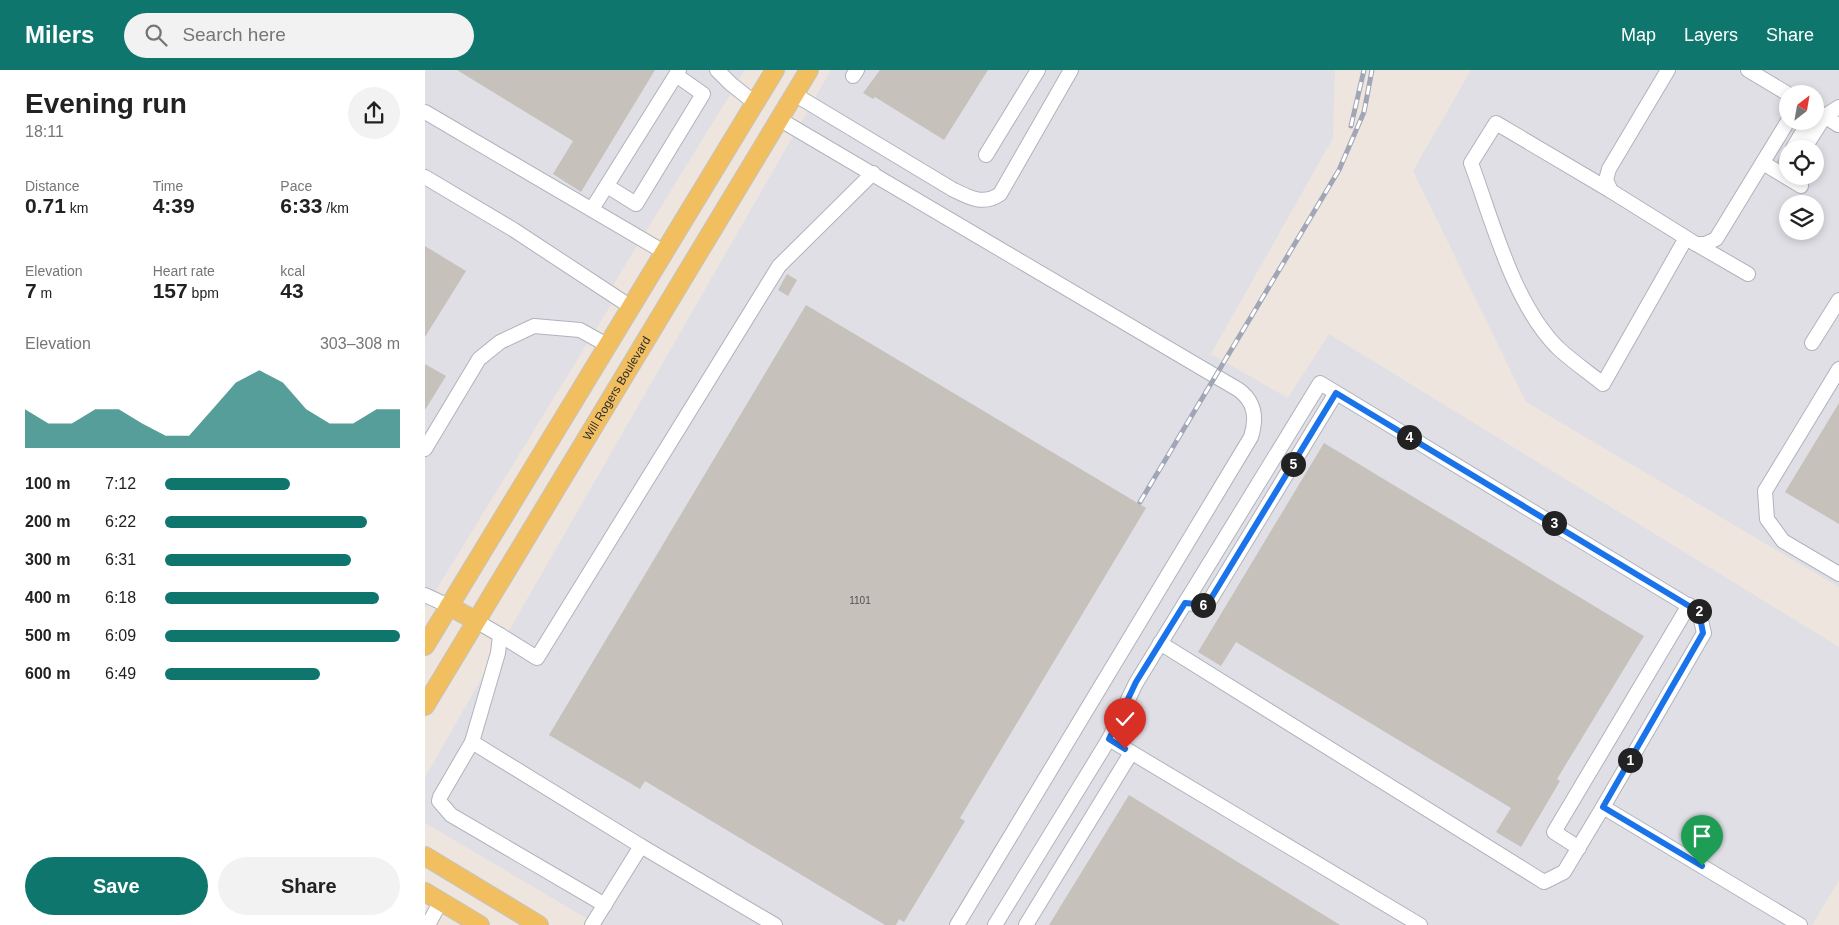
<!DOCTYPE html>
<meta charset="utf-8">
<style>
:root{--surface:#fff;--page:#f2f2f2;--text:#222;--muted:#767676;--accent:#0f766e}
body{margin:0;font-family:Helvetica,sans-serif;background:var(--page);color:var(--text);height:100vh;display:flex;flex-direction:column;font-size:19px;white-space:nowrap}
*{box-sizing:border-box;margin:0}
p{font-size:16px;color:var(--muted)}
.icon{flex:none;width:28px;height:28px;fill:none;stroke:currentColor;stroke-width:2;stroke-linecap:round;stroke-linejoin:round}
.map{position:relative;flex:1;overflow:hidden}
.panel{display:flex;flex-direction:column;background:var(--surface);width:425px}
.panel>*{flex:none}
.needle{width:32px;rotate:31deg}
.controls{position:absolute;left:1354px;top:15px;display:grid;gap:10px}
.controls a{display:grid;place-items:center;width:45px;height:45px;border-radius:50%;background:var(--surface);box-shadow:0 2px 8px #0003;font-size:25px}
.pin{position:absolute;display:grid;place-items:center;width:42px;height:42px;color:#fff;margin:-51px -21px;border-radius:50% 50% 50% 0;rotate:-45deg;box-shadow:0 0 5px #0007}
.pin .icon{rotate:45deg}
.km{position:absolute;width:25px;height:25px;margin:-12px;border-radius:50%;background:#222;color:#fff;font-size:14px;line-height:25px;text-align:center}
.round{display:grid;place-items:center;flex:none;width:52px;height:52px;border-radius:26px;background:var(--page)}
.summary{display:flex;align-items:center;justify-content:space-between;height:85px;padding:0 25px}
h1{font-size:28px;font-weight:600;line-height:38px}
.metrics{display:grid;grid-template-columns:repeat(3,1fr);gap:8px;height:85px;padding:5px 25px}
.metrics div{display:grid;align-content:center}
.metrics b{font-size:21px;font-weight:600}
.metrics small{font-size:14px;font-weight:400}
.metrics p{font-size:14px}
.chart{height:140px;padding:10px 25px}
.chart p{display:flex;justify-content:space-between}
.chart svg{width:100%;height:90px;margin-top:5px;fill:var(--accent);opacity:.7}
.cta{display:flex;gap:10px;margin-top:auto;padding:10px 25px}
.cta a{flex:1;height:58px;border-radius:30px;background:var(--accent);color:#fff;font-size:20px;font-weight:600;line-height:58px;text-align:center}
.cta a+a{background:var(--page);color:var(--text)}
ul{padding:0 25px;list-style:none;font-size:16px}
li{display:grid;grid-template-columns:80px 60px 1fr;align-items:center;height:38px}
li i{height:12px;border-radius:6px;background:var(--accent)}
header{display:flex;align-items:center;gap:30px;box-sizing:border-box;height:70px;padding:0 25px;background:var(--accent);color:#fff}
header strong{font-size:24px}
nav{display:flex;gap:28px;margin-inline-start:auto;font-size:18px}
.search{width:350px;height:45px;background:var(--page);display:flex;align-items:center;gap:12px;box-sizing:border-box;padding:0 18px;border-radius:28px;color:var(--muted);font-size:19px}
main{display:flex;flex:1;min-height:0}
.map>svg:first-child{display:block}
.industrial{fill:#e0dfe6;fill-rule:evenodd}
.building{fill:#c6c1ba}
.lines{fill:none;stroke-linecap:round;stroke-linejoin:round}
.minor-tunnel{stroke:#c7c0bb;stroke-width:14;stroke-dasharray:14 7;stroke-linecap:butt}
.minor-casing{stroke:#afb3bc;stroke-width:16}
.major-casing{stroke:#c4c4c4;stroke-width:20}
.minor{stroke:#fff;stroke-width:14}
.major{stroke:#f1bf60;stroke-width:18}
.rail-casing{stroke:#a1a6b6;stroke-width:5}
.rail{stroke:#fff;stroke-width:3;stroke-dasharray:9;stroke-linecap:butt}
.route-casing{stroke:#fff;stroke-width:10}
.route{stroke:#1a73e8;stroke-width:6}
.labels{text-anchor:middle;stroke-width:5;stroke-linejoin:round;paint-order:stroke}
.number-label{font-size:10px;fill:#525150}
.street-label{font-size:12px;fill:#2c2c2c;stroke:#fff}
</style>
<header>
<strong>Milers</strong>
<div class="search"><svg class="icon" aria-label="search" viewBox="0 0 24 24"><circle cx="10" cy="10" r="6"/><path d="M15 15l6 6"/></svg>Search here</div>
<nav><a>Map</a><a>Layers</a><a>Share</a></nav>
</header>
<main>
<section class="panel">
<div class="summary"><div><h1>Evening run</h1><p>18:11</p></div><a class="round"><svg class="icon" aria-label="share" viewBox="0 0 24 24"><path d="M12 15V3M7 8l5-5 5 5M5 13v7h14v-7"/></svg></a></div>
<div class="metrics">
<div><p>Distance</p><b>0.71<small> km</small></b></div>
<div><p>Time</p><b>4:39</b></div>
<div><p>Pace</p><b>6:33<small> /km</small></b></div>
</div>
<div class="metrics">
<div><p>Elevation</p><b>7<small> m</small></b></div>
<div><p>Heart rate</p><b>157<small> bpm</small></b></div>
<div><p>kcal</p><b>43</b></div>
</div>
<div class="chart"><p><span>Elevation</span>303–308 m</p>
<svg viewBox="0 0 160 44" preserveAspectRatio="none"><path d="M0 44V25L10 32L20 32L30 25L40 25L50 32L60 38L70 38L80 25L90 12L100 6L110 12L120 25L130 32L140 32L150 25L160 25V44z"/></svg>
</div>
<ul>
<li><b>100 m</b>7:12<i style="width:53%"></i></li>
<li><b>200 m</b>6:22<i style="width:86%"></i></li>
<li><b>300 m</b>6:31<i style="width:79%"></i></li>
<li><b>400 m</b>6:18<i style="width:91%"></i></li>
<li><b>500 m</b>6:09<i style="width:100%"></i></li>
<li><b>600 m</b>6:49<i style="width:66%"></i></li>
</ul>
<div class="cta"><a>Save</a><a>Share</a></div>
</section>
<div class="map">
<svg width="1414" height="855" viewBox="0 0 1414 855">
<rect width="100%" height="100%" fill="#eee5df"/>
<g class="industrial">
<polygon points="0,0 320,0 188,215 195,220 0,538"/>
<polygon points="406,0 910,0 908,68 786,284 863,328 904,264 1414,577 1414,810 1387,855 173,855 0,753 0,707"/>
<path d="M 1046,0 L 1414,0 L 1414,517 L 1101,332 L 988,101 ZM 1362,24 L 1390,24 L 1390,51 L 1362,51 ZM 1362,79 L 1390,79 L 1390,106 L 1362,106 ZM 1362,134 L 1390,134 L 1390,161 L 1362,161 Z"/>
</g>
<g class="building">
<polygon points="32,0 230,0 156,122 128,104 148,71"/>
<polygon points="455,0 563,0 519,70 450,27 448,29 438,23"/>
<polygon points="0,176 41,201 0,267"/>
<polygon points="362,204 372,210 363,226 353,220"/>
<polygon points="381,235 721,438 535,748 540,751 479,852 474,849 471,855 460,855 220,711 215,719 124,665"/>
<polygon points="0,294 21,306 0,340"/>
<polygon points="1414,333 1414,454 1360,422"/>
<polygon points="899,373 1219,566 1132,709 1135,711 1096,777 1071,762 1086,738 811,572 796,596 773,582"/>
<polygon points="704,725 915,855 624,855"/>
</g>
<g class="lines">
<polyline class="minor-tunnel" points="1357,97 1362,88"/>
<g class="minor-casing">
<g id="minor">
<polyline points="292,0 306,14 330,33"/>
<polyline points="1243,0 1184,99 1181,110 1186,121 1271,174 1280,174 1291,169 1363,51"/>
<polyline points="1323,0 1363,24"/>
<polyline points="428,6 432,0"/>
<path d="M 369,24 L 527,119 C 543,127 558,136 575,124 L 646,0"/>
<polyline points="1390,40 1413,55"/>
<polyline points="0,42 239,182"/>
<polyline points="1393,45 1400,46 1414,37"/>
<path d="M 354,49 L 814,320 C 830,332 832,348 826,367 L 532,855"/>
<polyline points="1368,78 1384,51"/>
<polyline points="1379,79 1400,46"/>
<polyline points="561,85 613,0"/>
<polyline points="1338,93 1376,116"/>
<polyline points="0,107 89,160 206,237"/>
<polyline points="182,116 211,134 278,24 251,5"/>
<path d="M 1186,121 L 1071,53 L 1046,93 C 1068,152 1088,233 1133,278 C 1147,291 1163,302 1178,314 L 1261,168"/>
<polyline points="167,139 254,0"/>
<polyline points="1271,174 1323,204"/>
<polyline points="1387,273 1414,230"/>
<polyline points="1414,299 1340,421 1342,449 1358,471 1414,504"/>
<polyline points="0,379 54,289 75,272 109,256 155,260 182,275"/>
<polyline points="0,525 24,536"/>
<polyline points="760,533 782,535 911,323"/>
<polyline points="51,551 75,565 73,583 47,672 216,776 167,855"/>
<polyline points="75,565 112,588 354,196 448,103"/>
<polyline points="735,573 1119,812 1139,802 1178,737"/>
<polyline points="684,669 711,613 895,313 1274,542 1279,563 1178,737 1375,855"/>
<polyline points="47,672 15,727 14,731 26,745 180,835"/>
<polyline points="216,776 350,855"/>
<polyline points="1154,778 1129,762 1264,535"/>
<polyline points="3,855 16,831"/>
<polyline points="570,855 684,669 995,855"/>
<polyline points="601,855 706,683"/>
</g>
</g>
<g class="major-casing">
<g id="major">
<polyline points="24,536 51,551"/>
<polyline points="0,576 350,0"/>
<path id="s1" d="M 0,636 L 384,0"/>
<polyline points="0,786 114,855"/>
<polyline points="0,822 55,855"/>
</g>
</g>
<use href="#minor" class="minor"/>
<use href="#major" class="major"/>
<g class="rail-casing">
<g id="rail">
<polyline points="926,56 939,0"/>
<polyline points="715,432 914,100 939,42 947,0"/>
</g>
</g>
<use href="#rail" class="rail"/>
</g>
<g class="lines">
<g class="route-casing">
<polyline id="route" points="700,679 684,669 711,612 760,533 782,535 911,323 1274,542 1278,563 1178,737 1277,796"/>
</g>
<use href="#route" class="route"/>
</g>
<g class="labels">
<g class="number-label">
<text x="435" y="534">1101</text>
</g>
<g class="street-label">
<text dy="4" stroke="none"><textPath href="#s1" startOffset="371">Will Rogers Boulevard</textPath></text>
</g>
</g>
</svg>
<div class="controls">
<a><svg class="needle" viewBox="-14 -14 28 28"><path d="M0-13l5 13h-10z" fill="#e53935"/><path d="M0 13l5-13h-10z" fill="#767676"/></svg></a>
<a><svg class="icon" aria-label="locate" viewBox="0 0 24 24"><circle cx="12" cy="12" r="6"/><path d="M12 2v4M12 18v4M2 12h4M18 12h4"/></svg></a>
<a><svg class="icon" aria-label="layers" viewBox="0 0 24 24"><path d="M12 4l9 5-9 5-9-5zM3 14l9 5 9-5"/></svg></a>
</div>
<div class="pin" style="left:1277px;top:796px;background:#1e9e55"><svg class="icon" aria-label="arrive" viewBox="0 0 24 24"><path d="M6 21V4h12l-3 4 3 4H6"/></svg></div>
<div class="pin" style="left:700px;top:679px;background:#d93025"><svg class="icon" aria-label="check" viewBox="0 0 24 24"><path d="M5 12l5 5 9-10"/></svg></div>
<b class="km" style="left:1205px;top:690px">1</b>
<b class="km" style="left:1274px;top:541px">2</b>
<b class="km" style="left:1129px;top:453px">3</b>
<b class="km" style="left:984px;top:367px">4</b>
<b class="km" style="left:868px;top:394px">5</b>
<b class="km" style="left:778px;top:535px">6</b>
</div>
</main>
